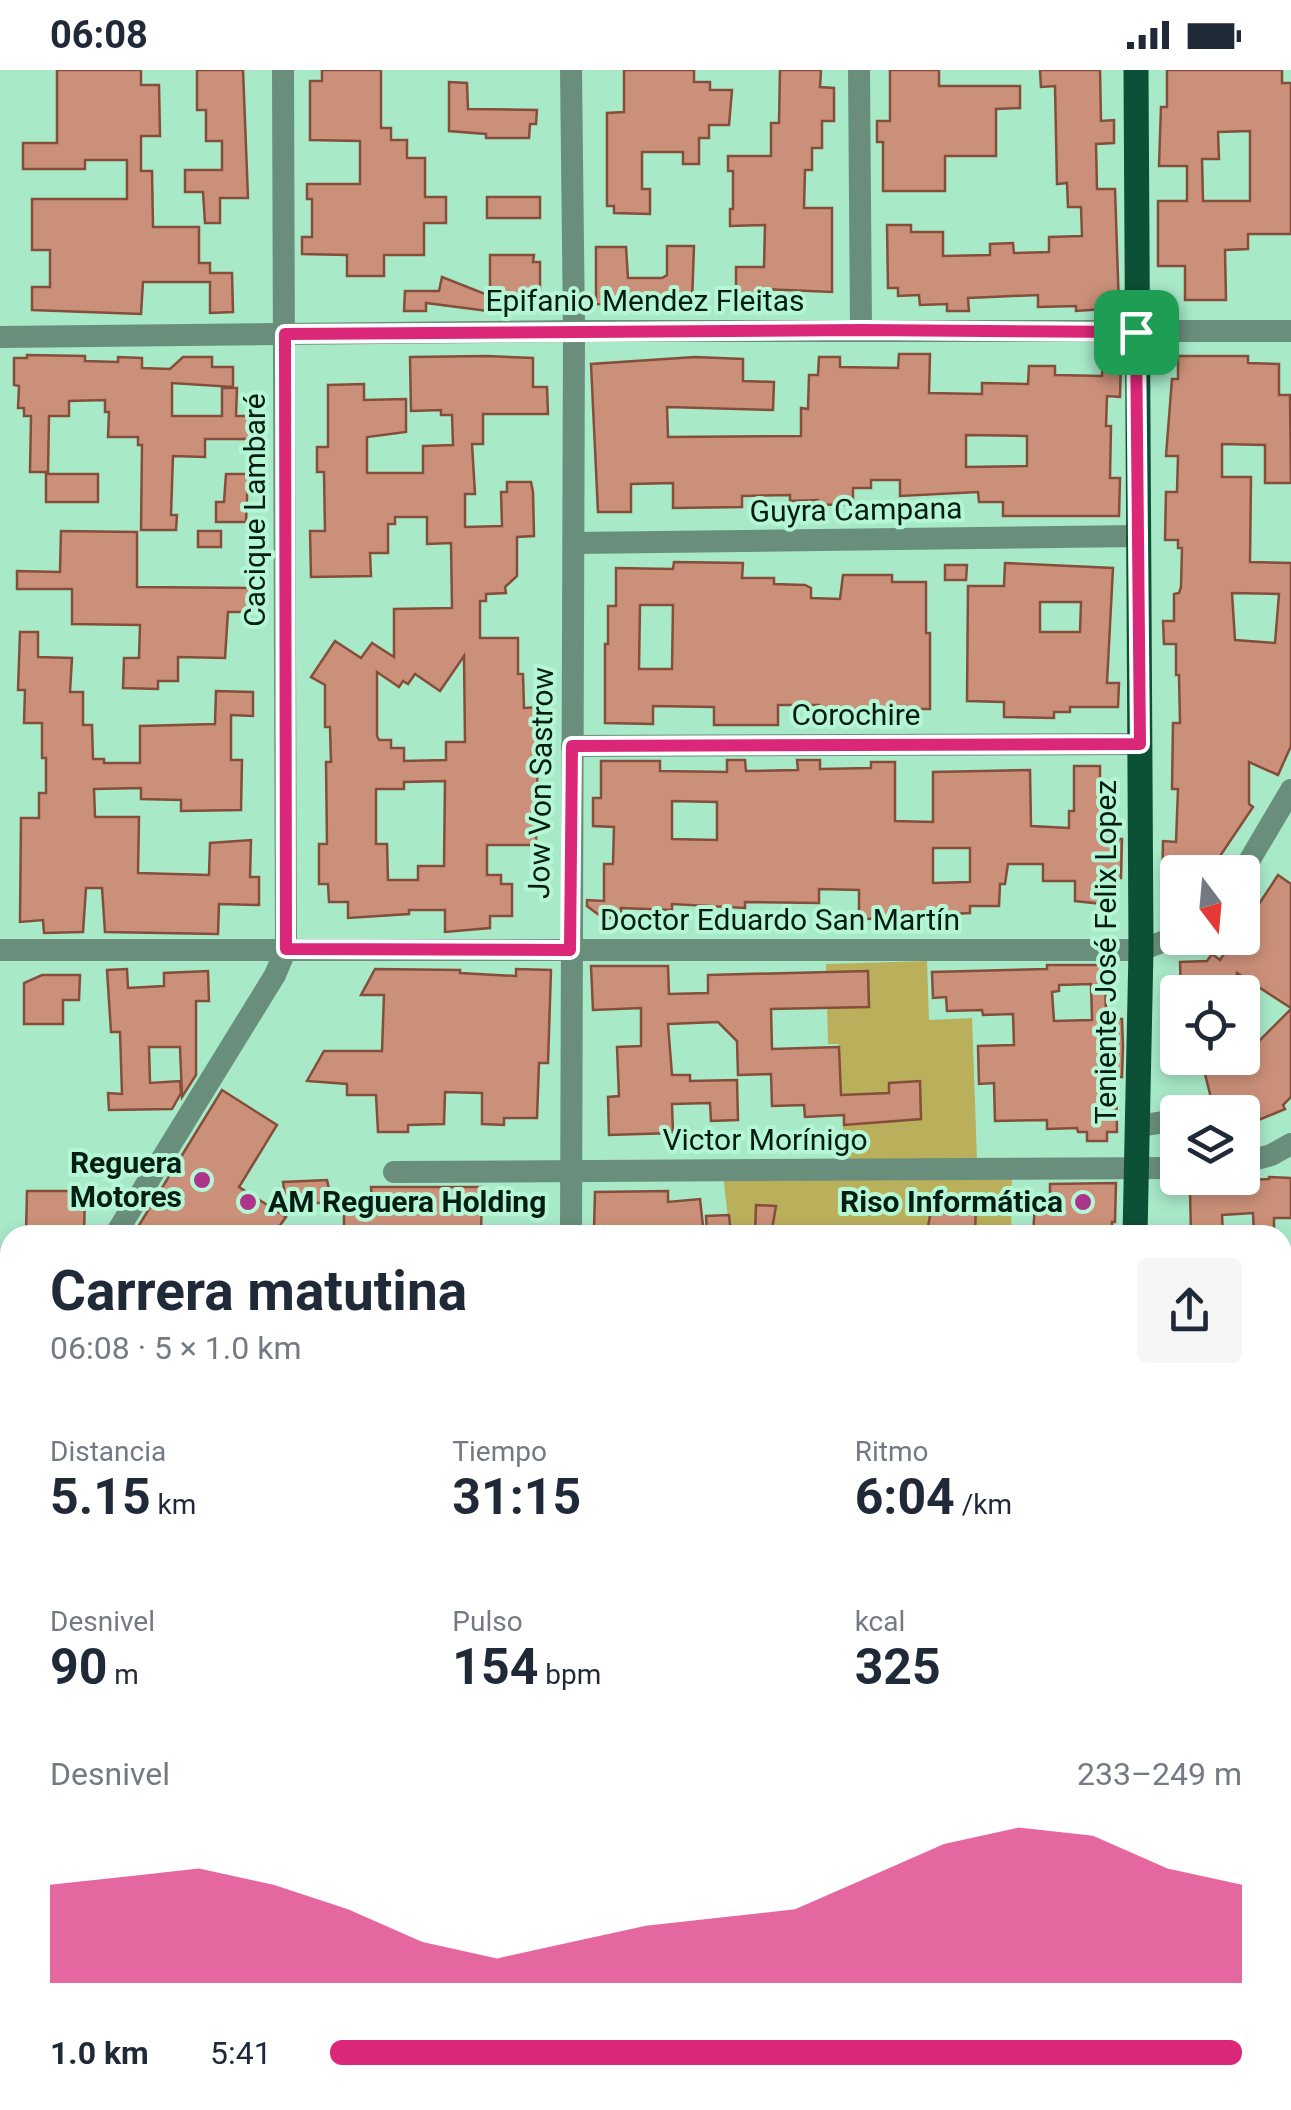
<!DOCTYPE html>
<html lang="es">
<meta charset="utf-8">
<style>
:root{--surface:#fff;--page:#f6f6f7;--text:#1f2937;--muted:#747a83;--accent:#db2777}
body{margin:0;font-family:Roboto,sans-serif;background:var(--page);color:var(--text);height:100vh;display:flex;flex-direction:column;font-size:38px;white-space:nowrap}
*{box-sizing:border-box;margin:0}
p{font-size:32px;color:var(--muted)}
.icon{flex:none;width:55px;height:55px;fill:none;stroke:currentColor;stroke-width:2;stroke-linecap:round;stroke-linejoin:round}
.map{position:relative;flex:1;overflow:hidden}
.sheet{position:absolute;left:0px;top:1155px;width:1292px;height:885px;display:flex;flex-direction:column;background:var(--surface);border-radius:30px 30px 0 0;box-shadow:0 5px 15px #0003}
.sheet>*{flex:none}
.needle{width:65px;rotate:164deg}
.buttons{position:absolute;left:1160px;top:785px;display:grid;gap:20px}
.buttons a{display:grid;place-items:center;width:100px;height:100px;border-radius:10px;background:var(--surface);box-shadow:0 5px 15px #0003;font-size:50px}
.pin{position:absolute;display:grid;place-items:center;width:85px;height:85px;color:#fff;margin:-42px;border-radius:20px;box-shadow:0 5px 15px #0006}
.round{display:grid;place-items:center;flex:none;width:105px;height:105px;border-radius:10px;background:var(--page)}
.head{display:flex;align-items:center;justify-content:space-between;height:170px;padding:0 50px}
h1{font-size:55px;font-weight:700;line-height:75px}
.figures{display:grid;grid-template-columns:repeat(3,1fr);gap:15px;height:170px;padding:10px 50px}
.figures div{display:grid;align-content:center}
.figures b{font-size:50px;font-weight:700}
.figures small{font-size:28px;font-weight:400}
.figures p{font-size:28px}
.chart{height:280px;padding:20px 50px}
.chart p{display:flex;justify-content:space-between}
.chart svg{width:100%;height:180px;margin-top:10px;fill:var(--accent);opacity:.7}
ul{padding:0 50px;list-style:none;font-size:32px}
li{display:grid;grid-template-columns:160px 120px 1fr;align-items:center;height:75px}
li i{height:25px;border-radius:12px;background:var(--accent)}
.status{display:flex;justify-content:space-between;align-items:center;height:70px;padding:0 50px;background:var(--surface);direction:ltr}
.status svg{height:28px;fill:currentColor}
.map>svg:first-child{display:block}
.green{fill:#baaf5a}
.building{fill:#cb9079;stroke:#844e3a;stroke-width:2.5;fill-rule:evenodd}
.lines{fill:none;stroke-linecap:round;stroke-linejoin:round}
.minor{stroke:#698f7c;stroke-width:22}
.major{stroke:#0c5036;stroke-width:25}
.highway{stroke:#143425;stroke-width:30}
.route-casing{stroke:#fff;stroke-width:20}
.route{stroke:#db2777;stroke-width:12}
.poi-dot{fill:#ac3489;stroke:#b5f6d4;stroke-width:4}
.labels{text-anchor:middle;stroke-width:8;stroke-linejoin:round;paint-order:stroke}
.street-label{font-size:30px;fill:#051e13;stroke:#b5f6d4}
.poi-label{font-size:30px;font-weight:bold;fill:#051e13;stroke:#b5f6d4;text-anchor:end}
</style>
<div class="status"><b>06:08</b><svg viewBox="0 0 49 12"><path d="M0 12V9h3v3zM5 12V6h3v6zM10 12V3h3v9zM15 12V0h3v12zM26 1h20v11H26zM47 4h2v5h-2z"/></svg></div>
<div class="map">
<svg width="1291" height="2040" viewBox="0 0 1291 2040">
<rect width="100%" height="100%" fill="#a8e9c8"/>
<g class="green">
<polygon points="927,891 929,950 972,948 977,1090 845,1095 839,974 828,974 826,894"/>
<polygon points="1012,1104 1011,1165 730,1165 723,1105"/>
</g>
<g class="building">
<polygon points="57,0 141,0 141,15 159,15 160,66 141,66 141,101 152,101 153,157 199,157 199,193 210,193 210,203 232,203 233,242 210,243 210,212 143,212 141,244 32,240 32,217 50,217 50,180 32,180 32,129 127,129 127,90 85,90 85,99 23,99 23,73 57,73"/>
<polygon points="197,0 243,0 248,128 220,128 220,153 205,153 203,122 185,122 185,100 222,100 222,71 206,71 206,40 197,40"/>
<polygon points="322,0 381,0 381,58 391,58 391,70 407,70 407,88 425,88 425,127 446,127 446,153 424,153 424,185 384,185 384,206 347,206 347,185 302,184 302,167 312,167 312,129 307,129 307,114 360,114 360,71 310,70 310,11 322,11"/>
<polygon points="624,0 694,0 694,12 710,12 710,20 732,20 729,55 709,55 709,68 699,68 699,94 683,94 683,82 642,82 642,119 650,119 650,144 614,143 614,136 607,136 607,43 624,42"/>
<polygon points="780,0 821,0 820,17 834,18 834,51 822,51 822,78 812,78 812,100 805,100 804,138 832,138 832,222 762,219 758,232 743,232 743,225 736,225 736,197 764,197 765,155 730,156 730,139 733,139 733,101 728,101 728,86 771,86 771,53 779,53"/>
<polygon points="890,0 939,0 939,16 1020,16 1020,38 996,39 996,86 945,86 945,121 883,121 883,72 877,72 877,51 890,51"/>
<polygon points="1040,0 1100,0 1101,51 1114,50 1114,73 1096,74 1097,119 1115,119 1119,238 1076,241 1076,236 1038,237 1038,225 968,228 969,241 947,241 947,234 920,235 919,225 898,226 898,218 888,218 887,155 911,155 911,162 943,162 943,186 990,185 990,174 1013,173 1014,183 1049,182 1049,167 1082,166 1081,137 1068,137 1067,113 1057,114 1055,16 1041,17"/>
<path d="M 1167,0 L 1282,0 L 1282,13 L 1291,13 L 1291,164 L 1248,164 L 1248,179 L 1225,180 L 1226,230 L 1185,230 L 1185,196 L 1158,196 L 1158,131 L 1187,131 L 1187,96 L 1159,96 L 1161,37 L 1167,37 ZM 1250,61 L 1250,131 L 1203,131 L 1202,89 L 1219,89 L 1218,62 Z"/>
<polygon points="449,12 467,13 468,39 537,40 536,54 530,54 529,68 486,68 486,64 449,61"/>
<rect x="487" y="127" width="53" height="21"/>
<polygon points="667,176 694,176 692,232 661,232 661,241 626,238 626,235 596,234 596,177 626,177 628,208 662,208 667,205"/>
<polygon points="490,185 534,185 533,192 540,192 540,221 509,225 509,233 521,240 488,241 426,233 426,241 404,241 405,221 439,221 442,207 490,226"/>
<path d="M 899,284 L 930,284 L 929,323 L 982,324 L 982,313 L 1028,314 L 1029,296 L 1055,296 L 1055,305 L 1102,306 L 1103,285 L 1121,286 L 1120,327 L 1107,326 L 1106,356 L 1111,356 L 1110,408 L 1120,408 L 1119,446 L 1003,446 L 1003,432 L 979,432 L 978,422 L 900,426 L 900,410 L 871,410 L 871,418 L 853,418 L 853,434 L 818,435 L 818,430 L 790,431 L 790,425 L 742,426 L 742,437 L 673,438 L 673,413 L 631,414 L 631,442 L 598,442 L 591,294 L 695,287 L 743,289 L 743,311 L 774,312 L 773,340 L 667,337 L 668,367 L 801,366 L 801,338 L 808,339 L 809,305 L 818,305 L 819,287 L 840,287 L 840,297 L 898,298 ZM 966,365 L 1027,366 L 1027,396 L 966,397 Z"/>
<polygon points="27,285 85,286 85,291 118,292 118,287 142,288 142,298 170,299 183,287 212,287 212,297 233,297 233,317 172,313 172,346 222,346 222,318 237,318 236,346 253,346 253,369 205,369 205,387 173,386 171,445 177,445 176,460 141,460 142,375 138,375 138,367 108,367 109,342 105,342 105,330 69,331 69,346 49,346 48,402 30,402 31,346 24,346 24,338 18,338 19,316 14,315 14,288 27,288"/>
<path d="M 486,286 L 533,288 L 533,317 L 547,317 L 548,344 L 483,344 L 483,374 L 472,374 L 475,424 L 465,424 L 465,457 L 502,456 L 501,422 L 507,422 L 507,412 L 531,412 L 533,422 L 534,466 L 517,467 L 517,506 L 505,517 L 506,523 L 486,524 L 486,531 L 480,531 L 480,568 L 518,568 L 518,604 L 523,604 L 524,638 L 542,637 L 543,673 L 538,673 L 536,775 L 487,775 L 487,805 L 501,805 L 501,814 L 512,814 L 512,846 L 490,846 L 490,858 L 445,862 L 445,840 L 409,840 L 409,844 L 348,848 L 348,832 L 329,832 L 328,814 L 319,814 L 319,774 L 327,774 L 326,692 L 331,692 L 330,657 L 325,657 L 325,615 L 311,607 L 335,571 L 361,588 L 372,573 L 394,587 L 394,539 L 452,538 L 451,473 L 427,474 L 427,447 L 395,447 L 395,454 L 388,454 L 388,483 L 370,483 L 371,506 L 311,507 L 310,461 L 325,461 L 324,402 L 317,402 L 317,377 L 328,377 L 328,315 L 364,314 L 364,330 L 406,329 L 406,362 L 367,367 L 367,403 L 423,403 L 423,376 L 453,375 L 452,345 L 441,345 L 441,340 L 411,341 L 410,287 ZM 464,586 L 465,672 L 446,672 L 446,690 L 404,691 L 404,678 L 391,678 L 391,670 L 379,670 L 377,666 L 377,602 L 399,617 L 403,611 L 408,614 L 415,604 L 440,621 ZM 445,711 L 444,796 L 418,796 L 418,810 L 388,810 L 387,774 L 376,774 L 376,719 L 404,719 L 404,712 Z"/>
<path d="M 1178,286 L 1248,286 L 1248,293 L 1279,294 L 1279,325 L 1290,325 L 1291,413 L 1265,413 L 1265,375 L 1222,374 L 1222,407 L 1251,407 L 1250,492 L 1291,493 L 1291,676 L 1278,705 L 1249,692 L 1249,734 L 1253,737 L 1210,801 L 1178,796 L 1178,820 L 1162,818 L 1163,771 L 1176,772 L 1178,719 L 1172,719 L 1173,653 L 1180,653 L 1179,605 L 1176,605 L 1176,574 L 1164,574 L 1163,551 L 1174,551 L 1174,524 L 1179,523 L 1181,517 L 1182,478 L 1178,478 L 1178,470 L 1165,470 L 1166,422 L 1177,422 L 1178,386 L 1166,386 L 1172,309 L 1178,309 ZM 1232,523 L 1279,524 L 1275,573 L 1235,570 Z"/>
<rect x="46" y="404" width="52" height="28"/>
<polygon points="226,404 248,404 246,452 216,452 216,432 224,432"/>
<polygon points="61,461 137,462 137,517 254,518 254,542 228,542 225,588 178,587 178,611 158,611 158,619 123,618 124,588 139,588 140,555 72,554 72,519 17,519 17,501 60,502"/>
<rect x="198" y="461" width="23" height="16"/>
<path d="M 674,492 L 743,493 L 742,508 L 774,508 L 774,514 L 805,515 L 811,518 L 811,528 L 840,529 L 843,505 L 892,505 L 892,512 L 926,512 L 926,563 L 930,563 L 930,639 L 852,639 L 852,644 L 819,644 L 819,635 L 778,635 L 778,655 L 714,655 L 714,637 L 653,636 L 653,654 L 605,653 L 605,574 L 608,574 L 608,536 L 616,536 L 616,498 L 673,499 ZM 640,535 L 673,535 L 672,599 L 639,599 Z"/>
<path d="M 1005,493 L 1113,498 L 1107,613 L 1119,613 L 1118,637 L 1070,637 L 1070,642 L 1054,642 L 1054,648 L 1004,647 L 1004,632 L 967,631 L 968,516 L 1004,516 ZM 1040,532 L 1081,532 L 1080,562 L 1040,562 Z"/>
<polygon points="945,495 967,495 966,510 945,510"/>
<polygon points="20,562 38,562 38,587 72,588 70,622 83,622 83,655 92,655 93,689 104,689 104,693 140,693 140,656 215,654 216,621 253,622 253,646 231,645 231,690 242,690 241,740 181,741 181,730 141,729 141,718 94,719 95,747 139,747 138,803 209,805 210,773 251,770 250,807 259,807 259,835 219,834 218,864 105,862 102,818 86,818 83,862 44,863 43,850 20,852 21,748 39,748 39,723 46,723 46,688 42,688 42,653 24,653 25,620 18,620"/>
<path d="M 727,690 L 745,690 L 746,701 L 798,700 L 797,690 L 820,690 L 820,699 L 871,698 L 871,692 L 895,692 L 895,751 L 933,752 L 933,702 L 1030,700 L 1031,756 L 1069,758 L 1069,741 L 1074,741 L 1074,696 L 1100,696 L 1100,729 L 1113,729 L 1113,769 L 1122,769 L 1121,808 L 1113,808 L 1113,835 L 1075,831 L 1075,811 L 1043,811 L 1043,794 L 1008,794 L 1005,814 L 1000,814 L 999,836 L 970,836 L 970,843 L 933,845 L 932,848 L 859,849 L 859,820 L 819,819 L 819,833 L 745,832 L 745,838 L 672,834 L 672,840 L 621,838 L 621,848 L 603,848 L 587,836 L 587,830 L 604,831 L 604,794 L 613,794 L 614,757 L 593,756 L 593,728 L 601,728 L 601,691 L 660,691 L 660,701 L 727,702 ZM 672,731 L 717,732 L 717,770 L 672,769 ZM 933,778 L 970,778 L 970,812 L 933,813 Z"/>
<polygon points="1278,805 1291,814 1291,938 1237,903 1235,922 1181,922 1180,892 1207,891 1212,884 1220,890 1235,868 1242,868 1242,824 1259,834"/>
<path d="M 1047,895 L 1105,895 L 1106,949 L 1122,949 L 1123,976 L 1122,1007 L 1116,1007 L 1117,1062 L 1107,1062 L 1107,1071 L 1087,1071 L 1087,1062 L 1078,1062 L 1077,1058 L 1047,1059 L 1047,1050 L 995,1051 L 994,1013 L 979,1014 L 978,976 L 1014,975 L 1013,944 L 983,945 L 982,940 L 947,941 L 946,927 L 933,928 L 932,902 L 1047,899 ZM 1091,914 L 1092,950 L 1054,951 L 1052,922 L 1059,921 L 1059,915 Z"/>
<polygon points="591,896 668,896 669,924 708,923 708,905 868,901 869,937 771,939 772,979 839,977 841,1025 889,1023 889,1013 920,1011 921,1049 844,1055 844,1045 805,1047 804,1035 772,1036 771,1004 738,1005 737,971 718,952 668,954 672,1005 690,1005 690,1011 737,1010 738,1050 711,1051 710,1033 672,1034 673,1063 609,1065 608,1027 619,1026 617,977 641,976 641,938 593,940"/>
<polygon points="127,899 128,918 164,916 164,903 208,901 209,931 196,931 196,1005 182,1027 180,977 149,977 150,1013 180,1011 181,1023 172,1039 109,1040 108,1023 122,1024 120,962 111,962 107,900"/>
<polygon points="375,899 460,900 460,903 516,906 516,899 551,900 548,993 539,993 537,1048 504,1048 504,1055 482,1054 482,1023 445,1022 444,1054 408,1055 408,1062 378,1062 376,1025 347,1025 347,1014 307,1011 324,981 382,981 384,925 361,925"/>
<polygon points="42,905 80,905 79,930 63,930 63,954 24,954 24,913"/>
<polygon points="1291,939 1291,1027 1283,1035 1285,1039 1242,1057 1242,1042 1226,1042 1223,1029 1212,1032 1201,988 1242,988"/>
<polygon points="222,1020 277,1055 239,1117 286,1147 273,1165 133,1165"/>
<polygon points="1269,1107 1291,1108 1291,1148 1274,1148 1274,1165 1254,1165 1253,1143 1222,1145 1223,1165 1191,1165 1190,1121 1213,1120 1213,1112 1269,1109"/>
<polygon points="327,1110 330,1123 320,1133 286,1133 283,1112"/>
<polygon points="1116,1113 1115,1152 1112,1152 1112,1165 1033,1165 1035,1134 1050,1134 1050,1114"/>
<polygon points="371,1117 482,1117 481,1165 344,1165 344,1136 372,1134"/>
<polygon points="27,1121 85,1121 84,1165 26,1163"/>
<polygon points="668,1121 668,1132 700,1129 703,1156 594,1160 595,1122"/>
<polygon points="932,1133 976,1136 975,1162 928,1157"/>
<polygon points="756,1135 776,1136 771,1165 755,1165"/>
<polygon points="729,1145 731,1165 707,1165 706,1146"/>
</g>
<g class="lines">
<g class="minor">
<polyline points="859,0 861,260"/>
<polyline points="0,267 574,261 1291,261"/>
<polyline points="574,473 1139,466"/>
<polyline points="572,676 1140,674"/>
<polyline points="1242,803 1291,720"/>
<polyline points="0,880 1141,880 1178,866"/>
<polyline points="1138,1056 1178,1050"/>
<polyline points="1242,1093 1271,1085 1291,1074"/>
<polyline points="394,1102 1178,1098"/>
<polyline points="115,1165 275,905 286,879 283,0"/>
<polyline points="571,1165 574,261 571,0"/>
<polyline points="0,1294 10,1291"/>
<polyline points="0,1431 10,1433"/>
<polyline points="1282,1567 1291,1568"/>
<polyline points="1282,1671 1291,1649"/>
<polyline points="1282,1747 1291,1747"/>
<polyline points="0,1856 10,1853"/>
<polyline points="0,2014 10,2014"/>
<polyline points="619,2030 808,2040"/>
<polyline points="447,2040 449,2030"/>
<polyline points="883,2040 888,2030"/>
<polyline points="935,2040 939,2030"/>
<polyline points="1137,2040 1141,2030"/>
</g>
<polyline class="major" points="1135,1165 1141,880 1136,0"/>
<g class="highway">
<polyline points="0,1341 10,1341"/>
<polyline points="0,1373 10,1373"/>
<polyline points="1282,1375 1291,1375"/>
<polyline points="1282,1404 1291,1405"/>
</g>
</g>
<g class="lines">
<g class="route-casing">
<polygon id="route" points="861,260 1136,262 1140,674 572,676 570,880 286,879 285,264"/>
</g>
<use href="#route" class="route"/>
</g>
<g class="poi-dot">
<circle cx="202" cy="1110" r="10"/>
<circle cx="248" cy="1132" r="10"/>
<circle cx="1083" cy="1132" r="10"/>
</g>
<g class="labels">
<g class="street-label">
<text x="645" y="241">Epifanio Mendez Fleitas</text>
<text transform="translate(255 440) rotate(-90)" y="10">Cacique Lambaré</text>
<text transform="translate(856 440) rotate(-1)" y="10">Guyra Campana</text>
<text x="856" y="655">Corochire</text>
<text transform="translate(541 713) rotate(-89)" y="10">Jow Von Sastrow</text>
<text x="780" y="860">Doctor Eduardo San Martín</text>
<text transform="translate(1106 882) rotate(-90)" y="10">Teniente José Felix Lopez</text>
<text x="765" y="1080">Victor Morínigo</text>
</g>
<g class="poi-label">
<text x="182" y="1103">Reguera<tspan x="182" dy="34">Motores</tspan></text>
<text x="268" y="1142" text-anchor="start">AM Reguera Holding</text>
<text x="1063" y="1142">Riso Informática</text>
</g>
</g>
</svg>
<div class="buttons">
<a><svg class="needle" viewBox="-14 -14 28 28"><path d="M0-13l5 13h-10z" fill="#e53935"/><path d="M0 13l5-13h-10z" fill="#747a83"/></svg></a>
<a><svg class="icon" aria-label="locate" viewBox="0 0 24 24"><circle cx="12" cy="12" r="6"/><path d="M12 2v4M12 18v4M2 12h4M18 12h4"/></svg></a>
<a><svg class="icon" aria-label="layers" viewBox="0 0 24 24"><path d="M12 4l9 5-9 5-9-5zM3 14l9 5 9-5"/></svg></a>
</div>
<div class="pin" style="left:1136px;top:262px;background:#1e9e55"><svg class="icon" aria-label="arrive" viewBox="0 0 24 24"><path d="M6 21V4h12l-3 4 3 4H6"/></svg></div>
<section class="sheet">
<div class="head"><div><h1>Carrera matutina</h1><p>06:08 · 5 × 1.0 km</p></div><a class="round"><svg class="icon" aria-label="share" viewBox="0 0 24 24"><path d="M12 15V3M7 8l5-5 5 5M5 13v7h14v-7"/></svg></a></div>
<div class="figures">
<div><p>Distancia</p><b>5.15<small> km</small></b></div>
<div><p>Tiempo</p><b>31:15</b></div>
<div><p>Ritmo</p><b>6:04<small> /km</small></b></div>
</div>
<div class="figures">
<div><p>Desnivel</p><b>90<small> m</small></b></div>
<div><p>Pulso</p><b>154<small> bpm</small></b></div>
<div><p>kcal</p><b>325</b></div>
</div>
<div class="chart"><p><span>Desnivel</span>233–249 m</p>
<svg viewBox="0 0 160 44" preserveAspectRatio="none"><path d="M0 44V20L10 18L20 16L30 20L40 26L50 34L60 38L70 34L80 30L90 28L100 26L110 18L120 10L130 6L140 8L150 16L160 20V44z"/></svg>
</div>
<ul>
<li><b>1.0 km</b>5:41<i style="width:100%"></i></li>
</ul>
</section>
</div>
